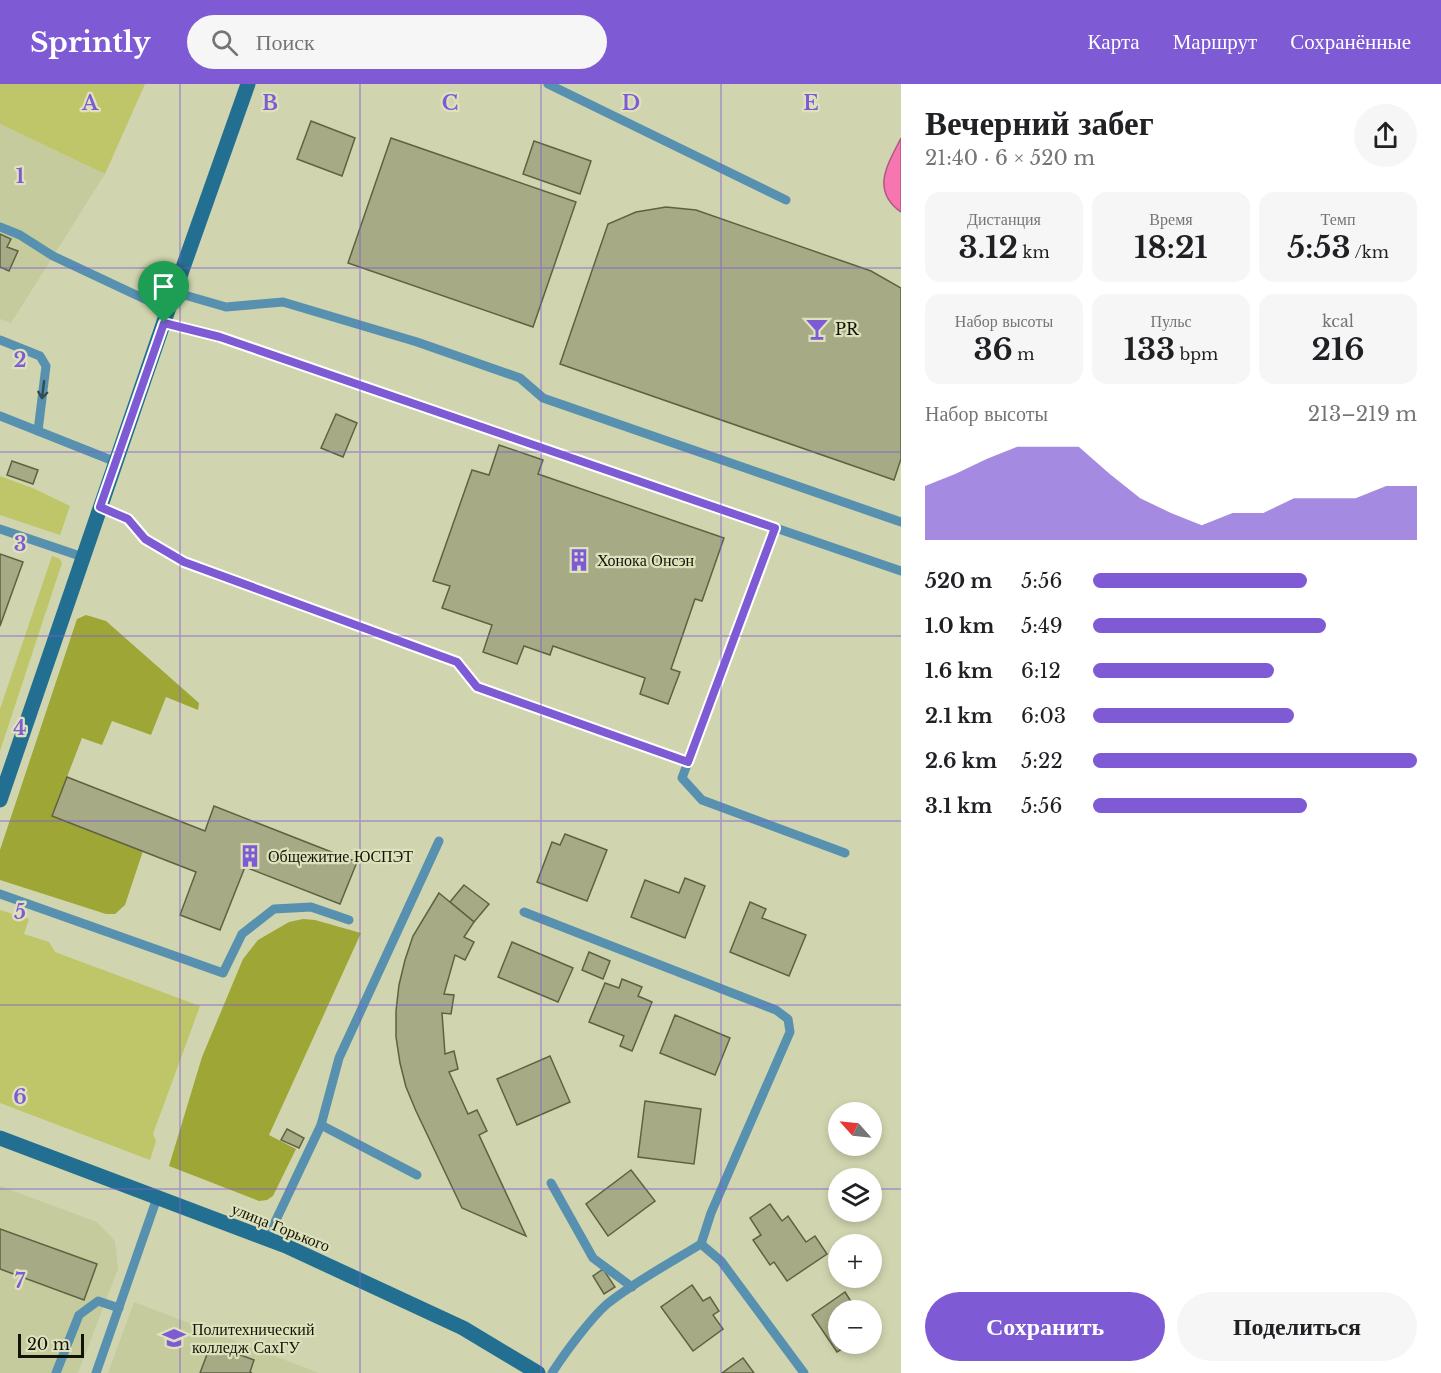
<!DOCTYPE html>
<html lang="ru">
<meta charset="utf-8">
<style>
:root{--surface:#fff;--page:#f6f6f6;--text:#202124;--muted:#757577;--accent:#7e5bd5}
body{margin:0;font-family:"Libre Baskerville",serif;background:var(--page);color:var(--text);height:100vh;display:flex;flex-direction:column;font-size:22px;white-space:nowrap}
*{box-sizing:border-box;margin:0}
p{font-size:20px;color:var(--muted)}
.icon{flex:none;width:33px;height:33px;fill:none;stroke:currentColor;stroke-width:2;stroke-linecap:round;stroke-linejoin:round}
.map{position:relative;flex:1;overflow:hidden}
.details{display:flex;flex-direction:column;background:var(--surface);width:540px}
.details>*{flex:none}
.needle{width:39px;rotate:297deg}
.fabs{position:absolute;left:828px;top:1018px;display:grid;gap:12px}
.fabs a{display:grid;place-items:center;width:54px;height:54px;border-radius:50%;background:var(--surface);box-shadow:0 3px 9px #0003;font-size:30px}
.scale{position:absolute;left:18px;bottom:15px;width:66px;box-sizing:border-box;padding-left:6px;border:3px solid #121306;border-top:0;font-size:16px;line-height:21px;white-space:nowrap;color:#121306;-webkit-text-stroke:4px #dee2bc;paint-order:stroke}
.pin{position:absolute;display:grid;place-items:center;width:51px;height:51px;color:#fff;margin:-62px -26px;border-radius:50% 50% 50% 0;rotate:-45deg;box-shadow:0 0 6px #0007}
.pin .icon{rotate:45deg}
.round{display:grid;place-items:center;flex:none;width:63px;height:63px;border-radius:32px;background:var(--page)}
.summary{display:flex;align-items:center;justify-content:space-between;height:102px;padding:0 24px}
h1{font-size:33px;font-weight:700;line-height:45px}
.metrics{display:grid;grid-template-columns:repeat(3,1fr);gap:9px;height:102px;padding:6px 24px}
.metrics div{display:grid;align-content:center;border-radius:15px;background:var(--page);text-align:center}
.metrics b{font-size:30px;font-weight:700}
.metrics small{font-size:16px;font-weight:400}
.metrics p{font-size:16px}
.chart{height:168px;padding:12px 24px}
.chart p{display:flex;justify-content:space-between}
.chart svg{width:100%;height:108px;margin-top:6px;fill:var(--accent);opacity:.7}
.button{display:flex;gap:12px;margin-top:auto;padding:12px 24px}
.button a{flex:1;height:69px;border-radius:36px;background:var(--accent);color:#fff;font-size:24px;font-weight:700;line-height:69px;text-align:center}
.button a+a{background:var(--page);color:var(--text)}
ul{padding:0 24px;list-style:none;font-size:20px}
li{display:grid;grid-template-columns:96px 72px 1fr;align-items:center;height:45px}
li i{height:15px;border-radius:8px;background:var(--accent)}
header{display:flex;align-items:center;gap:36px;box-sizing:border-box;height:84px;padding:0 30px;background:var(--accent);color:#fff}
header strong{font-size:28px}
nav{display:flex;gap:33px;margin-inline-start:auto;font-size:21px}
.search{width:420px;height:54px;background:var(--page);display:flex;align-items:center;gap:15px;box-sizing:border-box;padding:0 21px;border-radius:33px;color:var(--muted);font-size:22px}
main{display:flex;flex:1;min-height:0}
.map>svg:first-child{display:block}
.built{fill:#c6cb9d}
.green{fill:#bec669}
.forest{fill:#9ea635}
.water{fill:#f576b1;stroke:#b1587e;stroke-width:1.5}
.building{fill:#a6aa85;stroke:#5f6240;stroke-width:1.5}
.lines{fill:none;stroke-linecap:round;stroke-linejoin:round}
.lane{stroke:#5891b0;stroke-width:9}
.secondary{stroke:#236f92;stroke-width:15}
.oneway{stroke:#324c52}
.route-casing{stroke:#fff;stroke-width:12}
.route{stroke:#7e5bd5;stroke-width:8}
.grid{fill:none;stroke:#7e5bd5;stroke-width:1.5;stroke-opacity:0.55}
.labels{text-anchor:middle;stroke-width:4.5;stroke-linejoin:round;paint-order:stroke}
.poi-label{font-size:16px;fill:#121306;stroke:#dee2bc;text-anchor:start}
.street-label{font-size:16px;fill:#121306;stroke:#dee2bc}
.grid-label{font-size:20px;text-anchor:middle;font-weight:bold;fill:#7e5bd5;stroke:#dee2bc;stroke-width:4.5;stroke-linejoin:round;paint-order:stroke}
</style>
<header>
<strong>Sprintly</strong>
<div class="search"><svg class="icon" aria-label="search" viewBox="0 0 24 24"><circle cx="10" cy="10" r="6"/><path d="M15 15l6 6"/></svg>Поиск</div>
<nav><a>Карта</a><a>Маршрут</a><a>Сохранённые</a></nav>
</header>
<main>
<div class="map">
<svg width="901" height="1289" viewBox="0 0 901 1289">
<rect width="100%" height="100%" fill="#d1d5af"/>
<g class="built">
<polygon points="0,40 105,90 11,239 0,235"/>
<polygon points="0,1102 97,1138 115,1157 118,1185 78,1289 0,1289"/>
<polygon points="134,1218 319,1289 108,1289"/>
</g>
<g class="green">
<polygon points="0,0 145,0 105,90 0,40"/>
<polygon points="0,392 35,405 70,422 60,451 0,431"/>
<polygon points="52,472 60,475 62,479 0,667 0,625"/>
<polygon points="0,826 29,835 24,850 49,858 55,868 200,922 153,1050 156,1057 150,1076 0,1019"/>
</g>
<g class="forest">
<polygon points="86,531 106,537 199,619 198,626 166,613 151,651 112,637 102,661 82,654 52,732 143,767 125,821 115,830 106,830 0,796 0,766 77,535"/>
<polygon points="303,835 315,836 361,849 269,1051 296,1065 273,1112 267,1116 259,1117 169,1082 202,973 243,875 258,856 289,838"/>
</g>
<path class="water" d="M 901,54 L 901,128 C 870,106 888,80 901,54 Z"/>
<g class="building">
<polygon points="311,37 355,54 342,92 297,75"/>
<polygon points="391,54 576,118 533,243 348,179"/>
<polygon points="534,57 591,77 580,110 523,90"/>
<polygon points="666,123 696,126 871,187 901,204 901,375 894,396 560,280 608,140 636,128"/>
<polygon points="0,150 11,155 7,163 18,167 9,187 0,183"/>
<polygon points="336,330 357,339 343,373 321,364"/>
<polygon points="499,361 543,376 538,390 724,454 702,517 695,515 671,585 680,588 668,620 640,610 645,594 553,562 550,571 524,562 517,580 483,568 492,541 442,524 450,502 433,497 472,386 489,391"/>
<polygon points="12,377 38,386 33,400 7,391"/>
<polygon points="0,470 23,478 0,542"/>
<polygon points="67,693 205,747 214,722 357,778 340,820 245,783 220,846 180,831 196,788 52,732"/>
<polygon points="565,750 607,766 587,817 537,798 552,758 560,761"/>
<polygon points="685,794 705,802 685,854 631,833 645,796 679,809"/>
<polygon points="464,801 489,820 474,838 450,818"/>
<polygon points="439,809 474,838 464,853 474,858 465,876 455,871 444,910 454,911 451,930 442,929 445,970 454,967 458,985 449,988 468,1030 477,1026 487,1047 479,1051 526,1152 462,1124 416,1027 406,1003 400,979 396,953 396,927 399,901 405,876 413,852"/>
<polygon points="750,818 766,825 762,834 806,851 789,892 730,868"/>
<polygon points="512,858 573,884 558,918 498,893"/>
<polygon points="589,868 610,877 603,895 582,886"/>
<polygon points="622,895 642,903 638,912 652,918 632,967 620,962 624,952 589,938 605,899 619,904"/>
<polygon points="675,931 730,954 715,991 660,969"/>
<polygon points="550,972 570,1018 517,1041 497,995"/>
<polygon points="645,1017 701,1025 694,1080 638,1073"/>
<polygon points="287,1045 304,1054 299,1064 281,1056"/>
<polygon points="631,1086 655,1117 608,1152 586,1120"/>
<polygon points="770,1120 782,1137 788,1132 806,1158 815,1152 827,1170 787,1197 774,1178 770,1181 753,1156 761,1151 750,1134"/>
<polygon points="0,1145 97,1180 84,1216 0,1185"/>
<polygon points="603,1185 615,1203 604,1210 593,1192"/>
<polygon points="692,1201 703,1217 710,1213 719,1227 713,1231 723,1245 693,1267 661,1223"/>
<polygon points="845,1208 857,1227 838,1227 838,1260 850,1260 837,1268 812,1231"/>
<polygon points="211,1260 254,1276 250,1288 252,1289 200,1289"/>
<polygon points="743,1274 754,1289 722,1289"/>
</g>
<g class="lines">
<g class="lane">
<polyline points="548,0 786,116"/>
<polyline points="0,143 20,151 53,172 168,226"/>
<polyline points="174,208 226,223 283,218 417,258 520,294 543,314 901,438"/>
<polyline points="164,239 220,253 901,487"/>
<polyline points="0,256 40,272 46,282 38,347"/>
<polyline points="0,332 116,378"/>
<polyline points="100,423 128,435 145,455 184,479 457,578 477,603 688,678 775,444"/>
<polyline points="0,445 83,473"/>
<polyline points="688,678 682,694 702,716 845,769"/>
<polyline points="0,810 223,889 242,850 274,825 311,823 349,836"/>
<path d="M 524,828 L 776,926 L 788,935 L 790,948 L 711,1129 L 701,1160 C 670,1179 636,1197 607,1220 C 590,1235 564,1270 552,1289"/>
<polyline points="321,1041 417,1091"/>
<polyline points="551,1099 593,1174 632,1203"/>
<polyline points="267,1155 321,1041 339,974 439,757"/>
<polyline points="701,1160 721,1177 804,1289"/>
<polyline points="56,1289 79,1231 98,1217 119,1224"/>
<polyline points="96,1289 157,1114"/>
</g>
<g class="secondary">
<polyline points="0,716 168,226 248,0"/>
<polyline points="0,1054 286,1162 463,1244 538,1289"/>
</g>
</g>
<defs><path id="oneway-shaft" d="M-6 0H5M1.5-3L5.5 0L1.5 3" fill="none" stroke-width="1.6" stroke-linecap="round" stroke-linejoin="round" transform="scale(1.5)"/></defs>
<use class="oneway" href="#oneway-shaft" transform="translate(43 306) rotate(97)"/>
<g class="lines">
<g class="route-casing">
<polygon id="route" points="164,239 220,253 775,444 688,678 477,603 457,578 184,478 145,455 128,435 100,423"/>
</g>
<use href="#route" class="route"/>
</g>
<path class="grid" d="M 180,0 L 180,1289M 360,0 L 360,1289M 541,0 L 541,1289M 721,0 L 721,1289M 0,184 L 901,184M 0,368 L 901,368M 0,552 L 901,552M 0,737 L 901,737M 0,921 L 901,921M 0,1105 L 838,1105M 872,1105 L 901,1105"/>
<defs>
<g id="bar-bare" transform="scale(1.8)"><path d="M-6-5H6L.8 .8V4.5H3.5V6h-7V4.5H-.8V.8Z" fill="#7e5bd5" stroke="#dee2bc" stroke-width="2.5" paint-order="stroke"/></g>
<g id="building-bare" transform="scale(1.8)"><path d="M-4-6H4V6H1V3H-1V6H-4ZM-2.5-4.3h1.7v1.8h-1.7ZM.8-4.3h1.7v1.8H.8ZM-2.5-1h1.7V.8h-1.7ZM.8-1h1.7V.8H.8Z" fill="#7e5bd5" stroke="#dee2bc" stroke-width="2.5" paint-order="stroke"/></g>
<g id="university-bare" transform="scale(1.8)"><path d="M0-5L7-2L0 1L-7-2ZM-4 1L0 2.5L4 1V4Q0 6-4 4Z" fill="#7e5bd5" stroke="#dee2bc" stroke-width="2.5" paint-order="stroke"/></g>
</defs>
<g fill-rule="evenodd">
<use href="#bar-bare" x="817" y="245"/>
<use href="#building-bare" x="579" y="476"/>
<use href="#building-bare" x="250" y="772"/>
<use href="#university-bare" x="174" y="1254"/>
</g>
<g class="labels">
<g class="poi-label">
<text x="835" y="251">PR</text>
<text x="597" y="482">Хонока Онсэн</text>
<text x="268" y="778">Общежитие ЮСПЭТ</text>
<text x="192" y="1251">Политехнический<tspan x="192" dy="18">колледж СахГУ</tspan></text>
</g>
<g class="street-label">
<text transform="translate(281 1143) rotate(22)" y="6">улица Горького</text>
</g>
</g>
<g class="grid-label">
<text x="90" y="26">A</text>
<text x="270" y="26">B</text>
<text x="450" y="26">C</text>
<text x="631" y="26">D</text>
<text x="811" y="26">E</text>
<text x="20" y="99">1</text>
<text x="20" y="283">2</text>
<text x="20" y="467">3</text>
<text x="20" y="651">4</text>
<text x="20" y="835">5</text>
<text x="20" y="1020">6</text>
<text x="20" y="1204">7</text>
</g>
</svg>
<div class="fabs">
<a><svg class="needle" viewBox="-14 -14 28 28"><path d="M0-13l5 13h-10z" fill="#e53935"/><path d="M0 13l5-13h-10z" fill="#757577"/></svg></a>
<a><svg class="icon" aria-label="layers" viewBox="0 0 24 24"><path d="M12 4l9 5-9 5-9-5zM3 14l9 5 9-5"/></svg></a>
<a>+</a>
<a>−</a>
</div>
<div class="scale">20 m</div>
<div class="pin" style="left:164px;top:239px;background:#1e9e55"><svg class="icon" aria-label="arrive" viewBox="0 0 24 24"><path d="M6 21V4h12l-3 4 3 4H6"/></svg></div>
</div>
<section class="details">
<div class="summary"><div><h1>Вечерний забег</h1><p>21:40 · 6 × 520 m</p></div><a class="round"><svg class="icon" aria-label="share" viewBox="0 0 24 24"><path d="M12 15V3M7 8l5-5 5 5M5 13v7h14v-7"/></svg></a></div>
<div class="metrics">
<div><p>Дистанция</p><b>3.12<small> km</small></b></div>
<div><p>Время</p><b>18:21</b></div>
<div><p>Темп</p><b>5:53<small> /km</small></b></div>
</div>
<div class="metrics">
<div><p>Набор высоты</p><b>36<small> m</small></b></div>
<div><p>Пульс</p><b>133<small> bpm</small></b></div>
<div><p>kcal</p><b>216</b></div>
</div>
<div class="chart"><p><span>Набор высоты</span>213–219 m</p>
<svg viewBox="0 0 160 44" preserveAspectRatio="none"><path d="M0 44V22L10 17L20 11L30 6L40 6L50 6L60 17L70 27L80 33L90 38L100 33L110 33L120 27L130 27L140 27L150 22L160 22V44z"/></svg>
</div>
<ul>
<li><b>520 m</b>5:56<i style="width:66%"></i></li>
<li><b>1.0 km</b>5:49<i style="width:72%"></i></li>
<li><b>1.6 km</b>6:12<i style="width:56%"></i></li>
<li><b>2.1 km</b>6:03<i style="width:62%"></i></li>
<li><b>2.6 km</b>5:22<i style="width:100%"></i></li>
<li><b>3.1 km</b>5:56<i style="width:66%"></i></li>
</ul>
<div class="button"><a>Сохранить</a><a>Поделиться</a></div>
</section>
</main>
